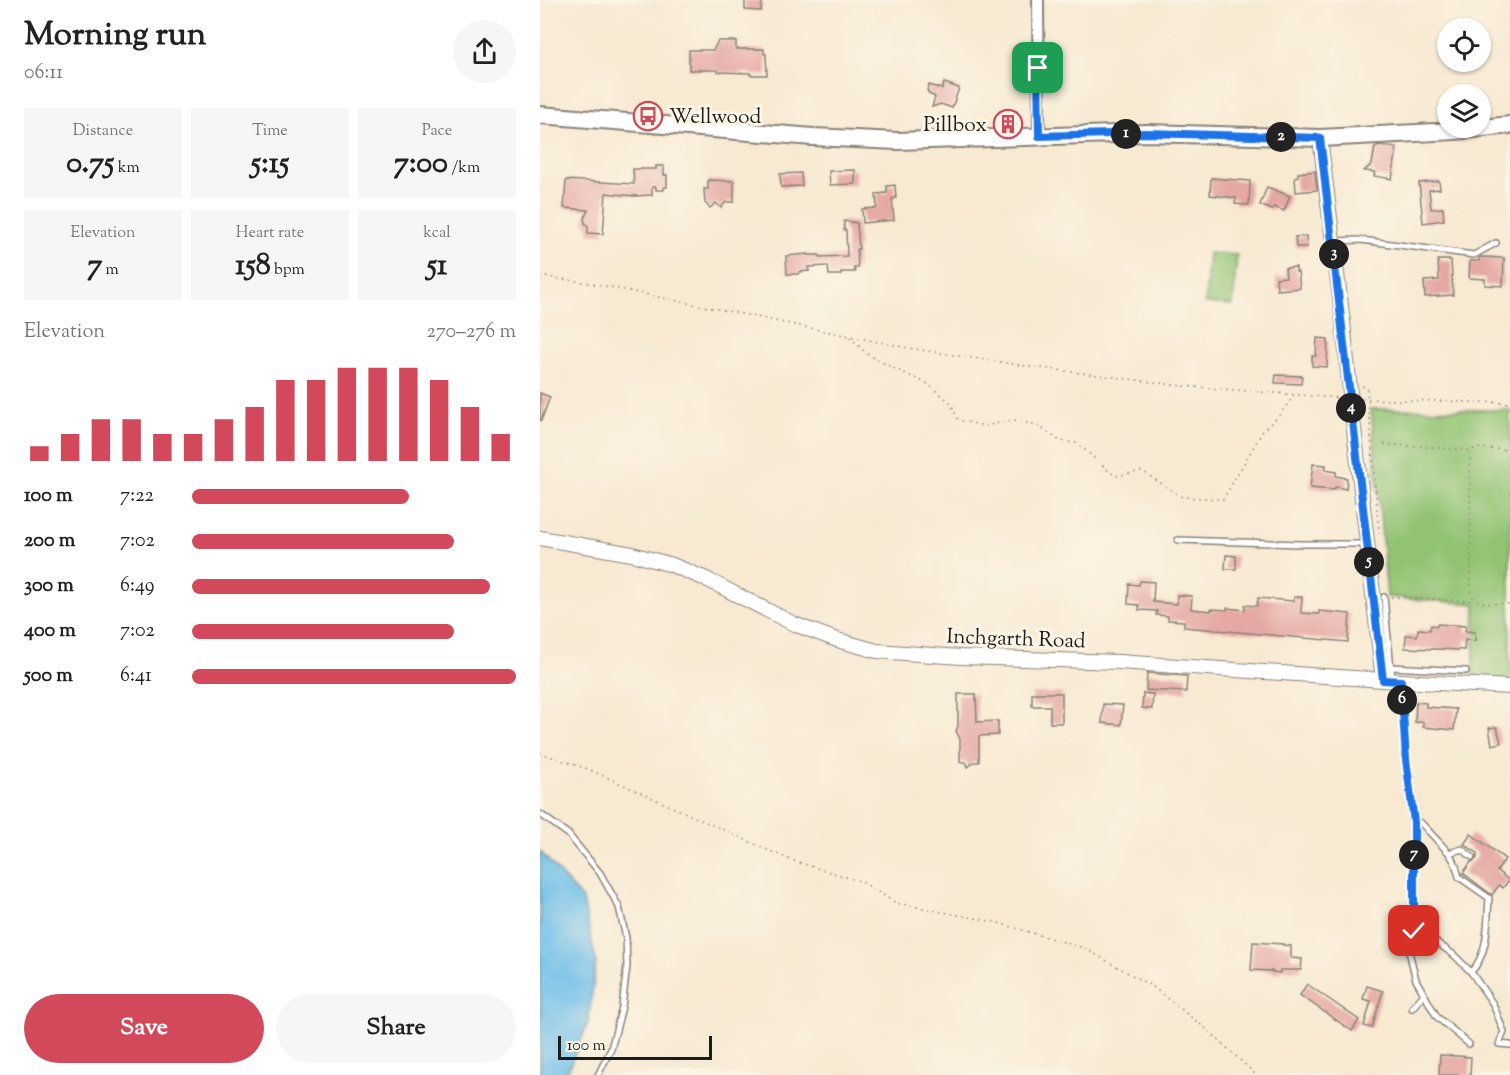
<!DOCTYPE html>
<meta charset="utf-8">
<style>
:root{--surface:#fff;--page:#f6f6f6;--text:#222;--muted:#767676;--accent:#d1495b}
body{margin:0;font-family:"Sorts Mill Goudy",serif;background:var(--page);color:var(--text);height:100vh;display:flex;flex-direction:column;font-size:22px;white-space:nowrap}
*{box-sizing:border-box;margin:0}
p{font-size:20px;color:var(--muted)}
.icon{flex:none;width:33px;height:33px;fill:none;stroke:currentColor;stroke-width:2;stroke-linecap:round;stroke-linejoin:round}
.map{position:relative;flex:1;overflow:hidden}
.panel{display:flex;flex-direction:column;background:var(--surface);width:540px}
.panel>*{flex:none}
.fabs{position:absolute;left:897px;top:18px;display:grid;gap:12px}
.fabs a{display:grid;place-items:center;width:54px;height:54px;border-radius:50%;background:var(--surface);box-shadow:0 2px 4px #0004;font-size:30px}
.scale{position:absolute;left:18px;bottom:15px;width:154px;box-sizing:border-box;padding-left:6px;border:3px solid #1c1c1c;border-top:0;font-size:16px;line-height:21px;white-space:nowrap;color:#1c1c1c;-webkit-text-stroke:4px #fcf5e5;paint-order:stroke}
.pin{position:absolute;display:grid;place-items:center;width:51px;height:51px;color:#fff;margin:-26px;border-radius:12px;box-shadow:0 3px 9px #0006}
.km{position:absolute;width:30px;height:30px;margin:-15px;border-radius:50%;background:#222;color:#fff;font-size:16px;line-height:30px;text-align:center}
.round{display:grid;place-items:center;flex:none;width:63px;height:63px;border-radius:32px;background:var(--page)}
.summary{display:flex;align-items:center;justify-content:space-between;height:102px;padding:0 24px}
h1{font-size:33px;font-weight:700;line-height:45px}
.stats{display:grid;grid-template-columns:repeat(3,1fr);gap:9px;height:102px;padding:6px 24px}
.stats div{display:grid;align-content:center;border-radius:0px;background:var(--page);text-align:center}
.stats b{font-size:30px;font-weight:700}
.stats small{font-size:16px;font-weight:400}
.stats p{font-size:16px}
.chart{height:168px;padding:12px 24px}
.chart p{display:flex;justify-content:space-between}
.chart svg{width:100%;height:108px;margin-top:6px;stroke:var(--accent);stroke-width:6}
.button{display:flex;gap:12px;margin-top:auto;padding:12px 24px}
.button a{flex:1;height:69px;border-radius:36px;background:var(--accent);color:#fff;font-size:24px;font-weight:700;line-height:69px;text-align:center}
.button a+a{background:var(--page);color:var(--text)}
ul{padding:0 24px;list-style:none;font-size:20px}
li{display:grid;grid-template-columns:96px 72px 1fr;align-items:center;height:45px}
li i{height:15px;border-radius:8px;background:var(--accent)}
main{display:flex;flex:1;min-height:0}
.map>svg:first-child{display:block}
.green{fill:#92c373;stroke:#577048;stroke-width:1.5}
.water{fill:#6ebee9;stroke:#456d82;stroke-width:1.5}
.building{fill:#e5a8a4}
.lines{fill:none;stroke-linecap:round;stroke-linejoin:round}
.service-casing{stroke:#8a8277;stroke-width:8}
.minor-casing{stroke:#8a8277;stroke-width:14}
.tertiary-casing{stroke:#8a8277;stroke-width:16}
.primary-casing{stroke:#8a8277;stroke-width:20}
.path{stroke:#8a8277;stroke-width:1.5;stroke-dasharray:1.5 4.5;stroke-linecap:butt}
.service{stroke:#fff;stroke-width:5}
.minor{stroke:#fff;stroke-width:10}
.tertiary{stroke:#fff;stroke-width:14}
.primary{stroke:#fff;stroke-width:16}
.tertiary-bridge-casing{stroke:#8a8277;stroke-width:16;stroke-linecap:butt}
.tertiary-bridge{stroke:#fff;stroke-width:14}
.route-casing{stroke:#fff;stroke-width:12}
.route{stroke:#1a73e8;stroke-width:8}
.labels{text-anchor:middle;stroke-width:6;stroke-linejoin:round;paint-order:stroke}
.poi-label{font-size:21px;fill:#1c1c1c;stroke:#fcf5e5;text-anchor:start}
.street-label{font-size:21px;fill:#1c1c1c;stroke:#fcf5e5}
</style>
<main>
<section class="panel">
<div class="summary"><div><h1>Morning run</h1><p>06:11</p></div><a class="round"><svg class="icon" aria-label="share" viewBox="0 0 24 24"><path d="M12 15V3M7 8l5-5 5 5M5 13v7h14v-7"/></svg></a></div>
<div class="stats">
<div><p>Distance</p><b>0.75<small> km</small></b></div>
<div><p>Time</p><b>5:15</b></div>
<div><p>Pace</p><b>7:00<small> /km</small></b></div>
</div>
<div class="stats">
<div><p>Elevation</p><b>7<small> m</small></b></div>
<div><p>Heart rate</p><b>158<small> bpm</small></b></div>
<div><p>kcal</p><b>51</b></div>
</div>
<div class="chart"><p><span>Elevation</span>270–276 m</p>
<svg viewBox="0 0 160 44" preserveAspectRatio="none"><path d="M5 44V38M15 44V33M25 44V27M35 44V27M45 44V33M55 44V33M65 44V27M75 44V22M85 44V11M95 44V11M105 44V6M115 44V6M125 44V6M135 44V11M145 44V22M155 44V33"/></svg>
</div>
<ul>
<li><b>100 m</b>7:22<i style="width:67%"></i></li>
<li><b>200 m</b>7:02<i style="width:81%"></i></li>
<li><b>300 m</b>6:49<i style="width:92%"></i></li>
<li><b>400 m</b>7:02<i style="width:81%"></i></li>
<li><b>500 m</b>6:41<i style="width:100%"></i></li>
</ul>
<div class="button"><a>Save</a><a>Share</a></div>
</section>
<div class="map">
<svg width="970" height="1075" viewBox="0 0 970 1075">
<rect width="100%" height="100%" fill="#fcf5e5"/>
<filter id="ink" filterUnits="userSpaceOnUse"><feTurbulence type="fractalNoise" baseFrequency=".0167" numOctaves="2"/><feDisplacementMap in="SourceGraphic" scale="12" xChannelSelector="R" yChannelSelector="G"/><feConvolveMatrix kernelMatrix="1 2 1 2 8 2 1 2 1" color-interpolation-filters="sRGB"/></filter>
<filter id="wash" filterUnits="userSpaceOnUse"><feTurbulence type="fractalNoise" baseFrequency=".008" numOctaves="4" result="noise"/><feDisplacementMap in="SourceGraphic" scale="24" xChannelSelector="R" yChannelSelector="G"/><feGaussianBlur stdDeviation="1.35" result="paint"/><feColorMatrix in="noise" values="0 0 0 0 0 0 0 0 0 0 0 0 0 0 0 0 0 1.4 0 .05"/><feComposite in="paint" operator="in"/></filter>
<g filter="url(#wash)">
<rect width="100%" height="100%" fill="#f7e9d2"/>
<g class="green">
<polygon points="669,253 697,255 693,305 665,303"/>
<polygon points="831,409 970,410 970,687 933,685 935,604 847,597"/>
</g>
<polygon class="water" points="0,851 43,900 56,962 48,1023 26,1075 0,1075"/>
<g id="blocks">
<g class="building">
<polygon points="205,0 222,0 221,11 205,10"/>
<polygon points="178,41 196,41 196,49 224,49 224,54 226,54 227,75 210,75 210,73 178,72 178,70 149,70 149,50 173,50"/>
<polygon points="404,83 419,88 412,108 401,104 392,107 395,97 389,94 387,90 389,85 402,89"/>
<polygon points="839,145 857,148 852,179 834,176 835,172 824,171 832,164 835,147"/>
<polygon points="116,166 124,166 124,175 127,175 127,187 124,187 124,190 116,190 116,187 112,187 112,195 94,196 66,193 63,234 48,233 48,226 45,223 44,219 48,210 24,208 26,180 94,184 93,169 116,169"/>
<polygon points="315,170 315,184 290,185 289,171"/>
<polygon points="775,171 777,190 756,192 755,177 758,176 758,173"/>
<polygon points="261,173 262,186 241,187 240,174"/>
<polygon points="671,178 710,181 709,205 695,204 696,198 670,195"/>
<polygon points="168,180 194,181 194,202 186,202 181,208 176,203 170,208 165,203 164,189 168,189"/>
<polygon points="899,181 900,189 889,190 891,209 903,208 904,220 883,223 879,183"/>
<polygon points="355,185 356,198 352,199 354,220 323,223 322,209 337,208 336,194 347,193 347,186"/>
<polygon points="727,187 750,196 744,211 734,207 732,210 720,205"/>
<polygon points="304,221 317,223 319,249 317,249 318,268 314,268 315,272 301,272 301,275 289,275 288,266 268,267 269,271 259,272 259,274 247,274 246,256 268,254 268,255 279,255 280,257 307,256 306,230 304,230"/>
<polygon points="766,236 767,247 756,247 755,237"/>
<polygon points="941,257 964,258 963,286 945,285 945,279 929,278 930,261 939,261 939,258"/>
<polygon points="898,260 911,260 913,295 885,297 884,281 899,280"/>
<polygon points="756,267 756,272 758,272 760,288 737,290 736,278 746,277 745,268"/>
<polygon points="777,338 788,339 787,367 772,366 772,356 776,356"/>
<polygon points="736,375 762,376 761,384 735,383"/>
<polygon points="0,393 10,397 1,421 0,420"/>
<polygon points="773,464 786,465 785,470 796,472 796,476 807,478 806,489 795,487 794,490 770,488"/>
<polygon points="686,555 696,556 696,569 685,569"/>
<polygon points="600,581 614,582 613,602 637,604 637,595 652,596 651,609 671,611 671,609 687,610 687,608 705,610 705,605 717,606 718,598 753,601 754,597 762,597 761,613 779,614 779,611 810,614 808,642 644,627 644,621 628,620 628,616 616,615 617,611 599,610 599,605 588,604 589,584 599,585"/>
<polygon points="897,624 926,626 925,631 935,632 935,641 925,640 924,650 865,648 866,635 877,636 878,629 890,630 891,625 897,626"/>
<polygon points="607,673 647,676 646,692 606,690"/>
<polygon points="492,693 522,693 522,723 510,723 510,706 492,706"/>
<polygon points="603,693 613,694 612,709 602,708"/>
<polygon points="418,694 436,694 437,722 458,721 458,735 439,736 439,762 434,762 428,767 426,762 420,762 420,739 416,731 418,726"/>
<polygon points="876,702 886,703 886,707 916,709 914,730 883,727 883,722 875,722"/>
<polygon points="563,704 583,705 581,725 562,723"/>
<polygon points="957,727 961,743 952,745 949,728"/>
<polygon points="931,834 965,859 957,871 969,880 963,888 959,885 952,895 923,873 931,862 934,861 937,858 937,853 924,844"/>
<polygon points="713,942 743,944 743,945 751,946 751,958 762,959 761,970 740,970 740,973 732,972 732,971 711,970"/>
<polygon points="767,984 819,1020 812,1031 760,995"/>
<polygon points="827,986 843,991 832,1028 824,1026 831,1001 823,999"/>
<polygon points="900,1055 931,1057 930,1075 899,1075"/>
</g>
</g>
</g>
<g filter="url(#ink)">
<use href="#blocks" fill-opacity="0" stroke="#8a8277" stroke-width="1.5"/>
<g class="lines">
<g class="service-casing">
<g id="service">
<polyline points="794,241 821,240 934,255 956,243"/>
<polyline points="638,540 760,544 825,544"/>
<polyline points="844,597 852,679"/>
<polyline points="851,667 926,671"/>
<polyline points="861,683 866,759 874,822 874,931 867,943 876,980 897,1017 929,1044"/>
<polyline points="0,814 28,834 60,873 79,907 86,938 87,966 82,1007 71,1049 58,1075"/>
<path d="M 874,822 L 881,823 L 909,853 L 915,863 L 919,877 L 949,898 C 947,924 949,953 931,972"/>
<polyline points="909,853 922,849 932,857"/>
<polyline points="874,931 892,939 914,955 931,972 953,1004 964,1032 959,1044 970,1045"/>
<polyline points="872,1008 884,994"/>
</g>
</g>
<g class="minor-casing">
<polyline id="minor" points="498,0 499,136"/>
</g>
<g class="tertiary-casing">
<g id="tertiary">
<polyline points="780,138 803,322 809,381"/>
<polyline points="811,403 843,680"/>
<polyline points="0,538 92,554 132,565 166,579 254,624 297,640 337,651 421,657 579,662 843,680 970,687"/>
</g>
</g>
<g class="primary-casing">
<polyline id="primary" points="0,115 273,137 357,141 606,133 780,138 915,131 970,125"/>
</g>
<g class="path">
<polyline points="0,276 50,283 368,348 486,366 643,386 799,398"/>
<polyline points="310,337 327,354 353,368 388,384 411,403 418,420 445,426 474,420 497,425 520,441 537,443 575,476 602,471 642,497 683,499 724,429 737,418 754,396"/>
<polyline points="822,386 827,388 839,533"/>
<polyline points="822,399 970,403"/>
<polyline points="844,444 931,450"/>
<path d="M 970,450 L 936,448 L 932,450 L 930,453 L 931,594 C 938,607 957,603 970,604"/>
<polyline points="851,597 928,601 933,599"/>
<polyline points="0,753 48,769 248,859 322,882 356,903 455,922 544,948 613,987 670,1032 716,1075"/>
</g>
<use href="#service" class="service"/>
<use href="#minor" class="minor"/>
<use href="#tertiary" class="tertiary"/>
<use href="#primary" class="primary"/>
<g class="tertiary-bridge-casing">
<polyline id="tertiary-bridge" points="809,381 811,403"/>
</g>
<use href="#tertiary-bridge" class="tertiary-bridge"/>
</g>
</g>
<g class="lines" filter="url(#ink)">
<g class="route-casing">
<path id="route" d="M 498,68 L 499,136 L 606,133 L 780,138 C 802,319 821,500 843,680 L 861,681 L 866,759 L 874,822 L 874,931"/>
</g>
<use href="#route" class="route"/>
</g>
<defs>
<g id="bus-ring" transform="scale(1.5)"><circle r="9.5" fill="#fcf5e5" stroke="#d1495b" stroke-width="1.5"/><path d="M-5-6H5V4H4V6H2V4H-2V6H-4V4H-5ZM-3.5-4V0h7V-4ZM-3.5 1.2v1.5H-2V1.2ZM2 1.2v1.5H3.5V1.2Z" fill="#d1495b"/></g>
<g id="building-ring" transform="scale(1.5)"><circle r="9.5" fill="#fcf5e5" stroke="#d1495b" stroke-width="1.5"/><path d="M-4-6H4V6H1V3H-1V6H-4ZM-2.5-4.3h1.7v1.8h-1.7ZM.8-4.3h1.7v1.8H.8ZM-2.5-1h1.7V.8h-1.7ZM.8-1h1.7V.8H.8Z" fill="#d1495b"/></g>
</defs>
<g fill-rule="evenodd">
<use href="#bus-ring" x="108" y="116"/>
<use href="#building-ring" x="468" y="124"/>
</g>
<g class="labels">
<g class="poi-label">
<text x="129" y="123">Wellwood</text>
<text x="447" y="131" text-anchor="end">Pillbox</text>
</g>
<g class="street-label">
<text transform="translate(476 638) rotate(2)" y="7">Inchgarth Road</text>
</g>
</g>
</svg>
<div class="fabs">
<a><svg class="icon" aria-label="locate" viewBox="0 0 24 24"><circle cx="12" cy="12" r="6"/><path d="M12 2v4M12 18v4M2 12h4M18 12h4"/></svg></a>
<a><svg class="icon" aria-label="layers" viewBox="0 0 24 24"><path d="M12 4l9 5-9 5-9-5zM3 14l9 5 9-5"/></svg></a>
</div>
<div class="scale">100 m</div>
<div class="pin" style="left:498px;top:68px;background:#1e9e55"><svg class="icon" aria-label="arrive" viewBox="0 0 24 24"><path d="M6 21V4h12l-3 4 3 4H6"/></svg></div>
<div class="pin" style="left:874px;top:931px;background:#d93025"><svg class="icon" aria-label="check" viewBox="0 0 24 24"><path d="M5 12l5 5 9-10"/></svg></div>
<b class="km" style="left:586px;top:134px">1</b>
<b class="km" style="left:741px;top:137px">2</b>
<b class="km" style="left:794px;top:254px">3</b>
<b class="km" style="left:811px;top:408px">4</b>
<b class="km" style="left:829px;top:562px">5</b>
<b class="km" style="left:862px;top:700px">6</b>
<b class="km" style="left:874px;top:855px">7</b>
</div>
</main>
